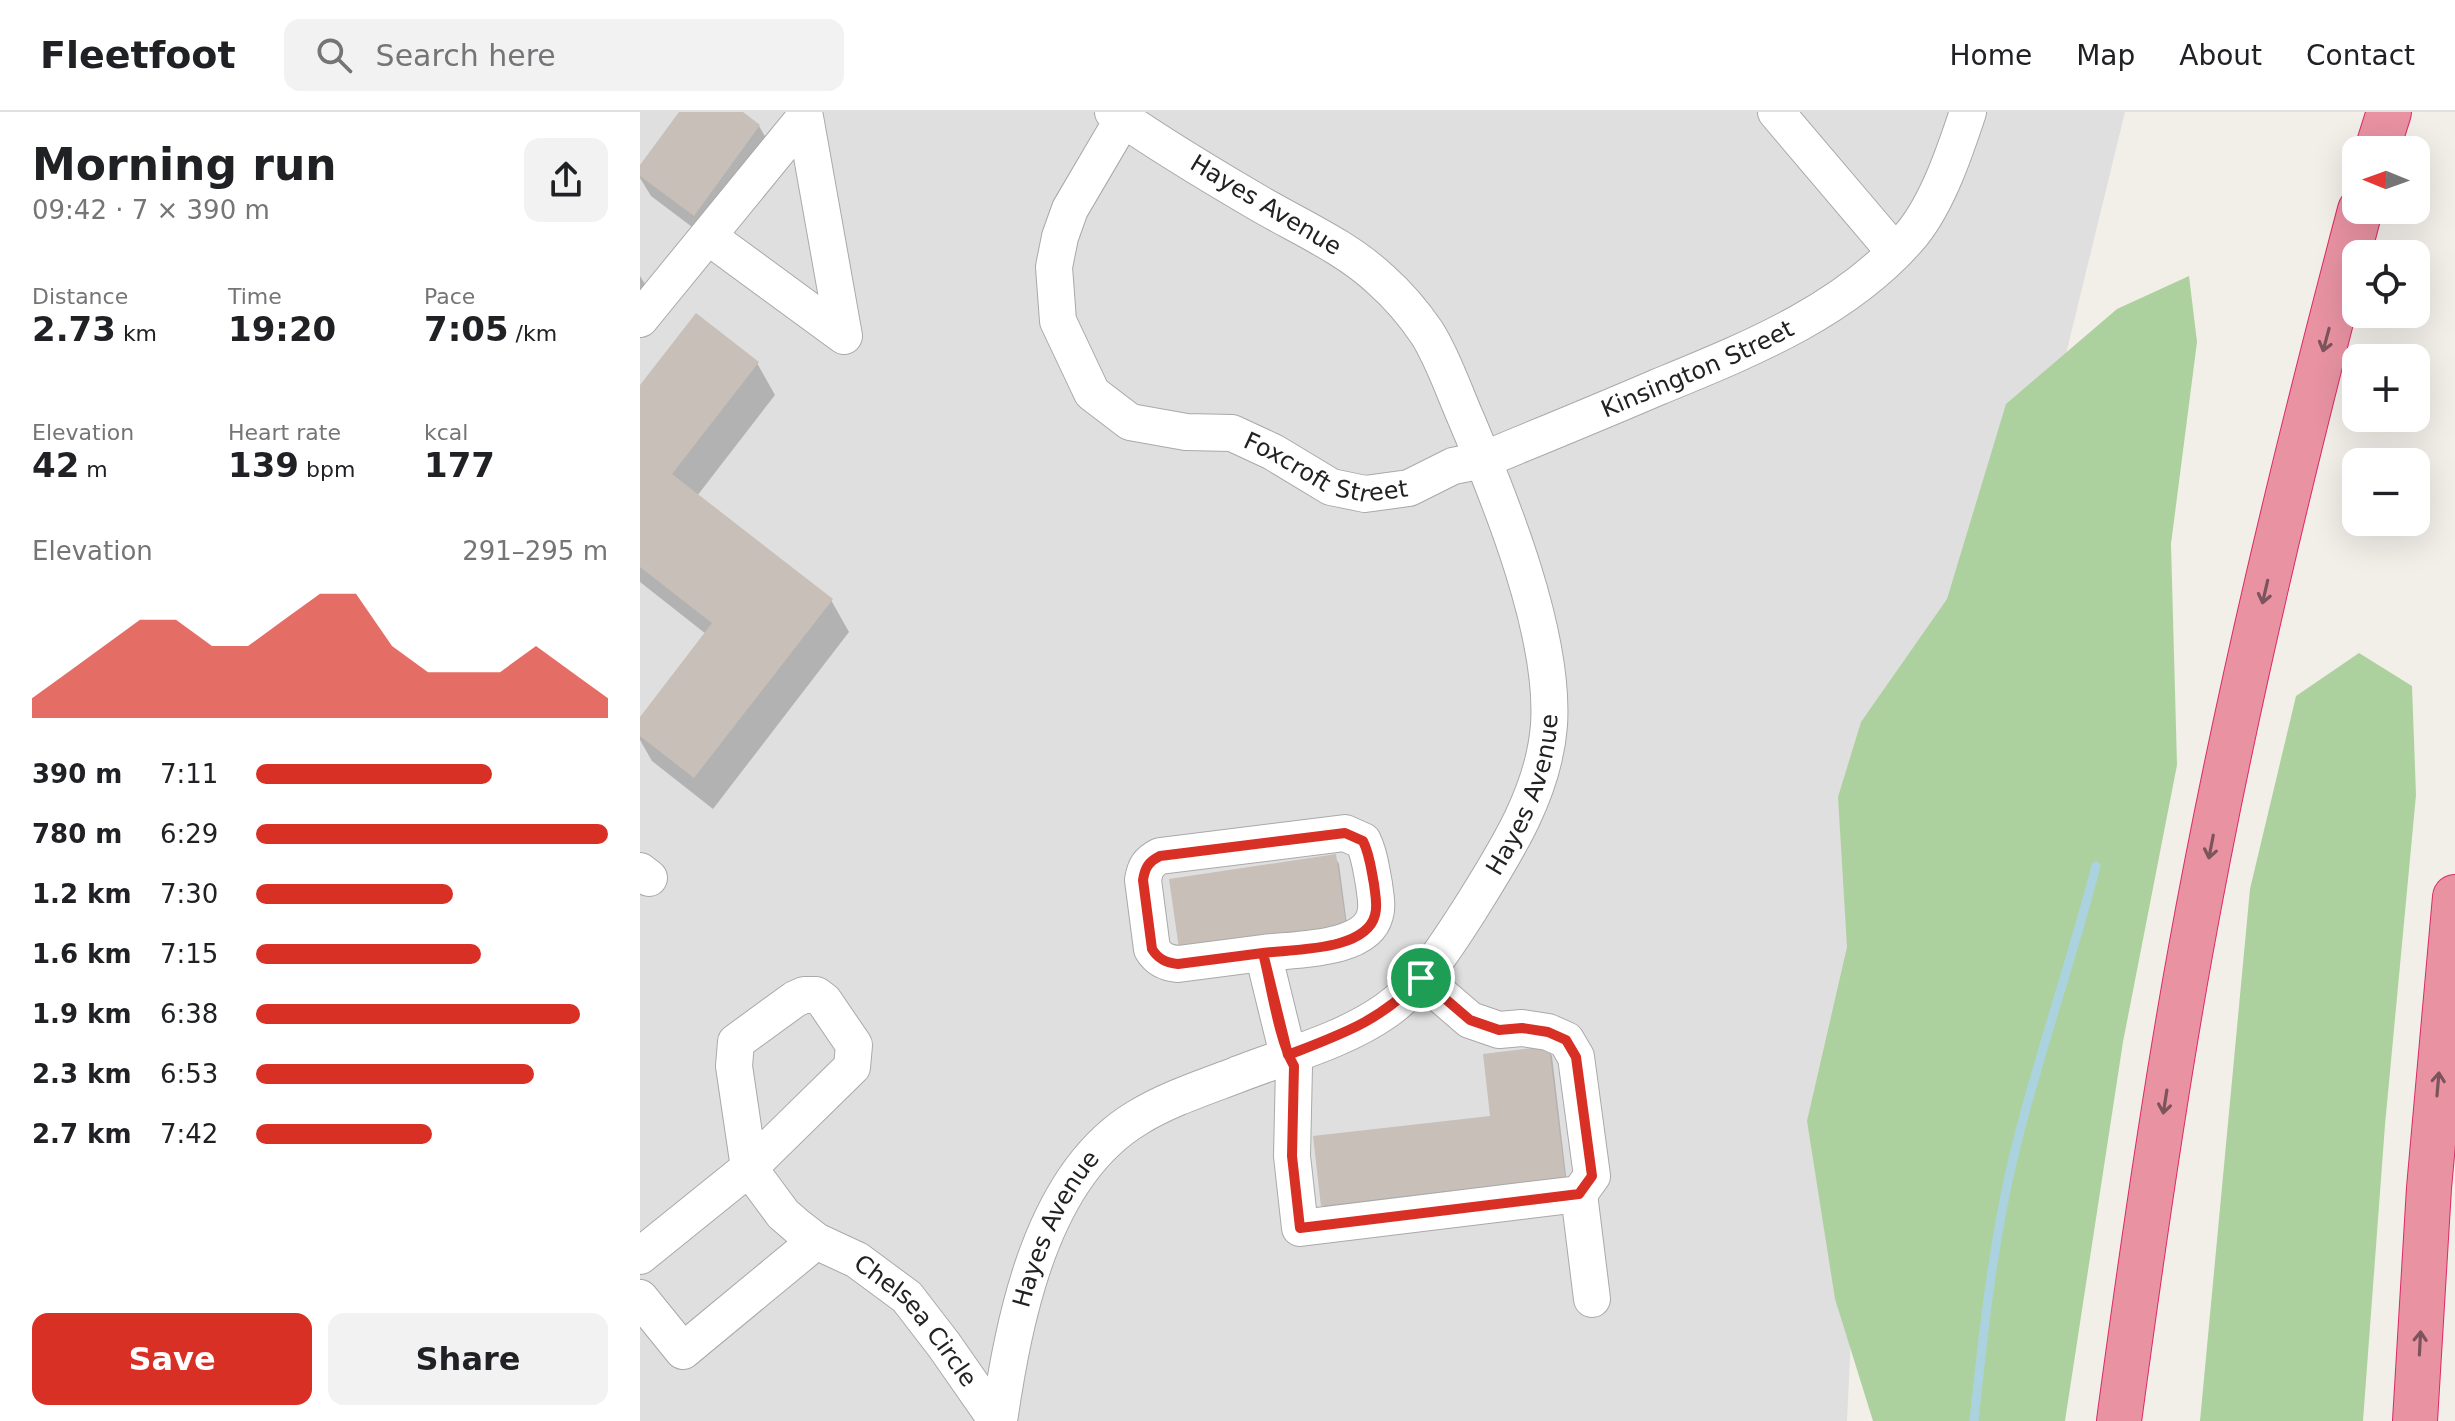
<!DOCTYPE html>
<meta charset="utf-8">
<style>
:root{--surface:#fff;--page:#f2f2f2;--text:#202124;--muted:#757577;--line:#e0e0e0;--accent:#d93025}
body{margin:0;font-family:"DejaVu Sans",sans-serif;background:var(--page);color:var(--text);height:100vh;display:flex;flex-direction:column;font-size:30px;white-space:nowrap}
*{box-sizing:border-box;margin:0}
p{font-size:26px;color:var(--muted)}
.icon{flex:none;width:44px;height:44px;fill:none;stroke:currentColor;stroke-width:2;stroke-linecap:round;stroke-linejoin:round}
.map{position:relative;flex:1;overflow:hidden}
.side{display:flex;flex-direction:column;background:var(--surface);width:640px}
.side>*{flex:none}
.needle{width:52px;rotate:271deg}
.controls{position:absolute;left:1702px;top:24px;display:grid;gap:16px}
.controls a{display:grid;place-items:center;width:88px;height:88px;border-radius:16px;background:var(--surface);box-shadow:0 8px 32px #0002;font-size:40px}
.pin{position:absolute;display:grid;place-items:center;width:68px;height:68px;color:#fff;margin:-34px;border:4px solid #fff;border-radius:50%;box-shadow:0 2px 8px #0007}
.round{display:grid;place-items:center;flex:none;width:84px;height:84px;border-radius:16px;background:var(--page)}
.headline{display:flex;align-items:center;justify-content:space-between;height:136px;padding:0 32px}
h1{font-size:44px;font-weight:700;line-height:60px}
.metrics{display:grid;grid-template-columns:repeat(3,1fr);gap:12px;height:136px;padding:8px 32px}
.metrics div{display:grid;align-content:center}
.metrics b{font-size:34px;font-weight:700}
.metrics small{font-size:22px;font-weight:400}
.metrics p{font-size:22px}
.chart{height:224px;padding:16px 32px}
.chart p{display:flex;justify-content:space-between}
.chart svg{width:100%;height:144px;margin-top:8px;fill:var(--accent);opacity:.7}
.primary-button{display:flex;gap:16px;margin-top:auto;padding:16px 32px}
.primary-button a{flex:1;height:92px;border-radius:16px;background:var(--accent);color:#fff;font-size:32px;font-weight:700;line-height:92px;text-align:center}
.primary-button a+a{background:var(--page);color:var(--text)}
ul{padding:0 32px;list-style:none;font-size:26px}
li{display:grid;grid-template-columns:128px 96px 1fr;align-items:center;height:60px}
li i{height:20px;border-radius:10px;background:var(--accent)}
header{display:flex;align-items:center;gap:48px;box-sizing:border-box;height:112px;padding:0 40px;background:var(--surface);border-bottom:2px solid var(--line)}
header strong{font-size:38px}
nav{display:flex;gap:44px;margin-inline-start:auto;font-size:28px}
.search{width:560px;height:72px;background:var(--page);display:flex;align-items:center;gap:20px;box-sizing:border-box;padding:0 28px;border-radius:16px;color:var(--muted);font-size:30px}
main{display:flex;flex:1;min-height:0}
.map>svg:first-child{display:block}
.residential{fill:#e0dfdf}
.forest{fill:#add19e}
.shadow{fill:#0003}
.lines{fill:none;stroke-linecap:round;stroke-linejoin:round}
.stream{stroke:#aad3df;stroke-width:9}
.building{fill:#c7bfb8}
.minor-casing{stroke:#a9a9a9;stroke-width:38}
.highway-casing{stroke:#dc2a67;stroke-width:46}
.minor{stroke:#fff;stroke-width:36}
.highway{stroke:#e892a2;stroke-width:44}
.oneway{stroke:#7b545c}
.route-casing{stroke:#fff;stroke-width:16}
.route{stroke:#d93025;stroke-width:10}
.labels{text-anchor:middle;stroke-width:7;stroke-linejoin:round;paint-order:stroke}
.street-label{font-size:24px;fill:#222;stroke:#fff}
</style>
<header>
<strong>Fleetfoot</strong>
<div class="search"><svg class="icon" aria-label="search" viewBox="0 0 24 24"><circle cx="10" cy="10" r="6"/><path d="M15 15l6 6"/></svg>Search here</div>
<nav><a>Home</a><a>Map</a><a>About</a><a>Contact</a></nav>
</header>
<main>
<section class="side">
<div class="headline"><div><h1>Morning run</h1><p>09:42 · 7 × 390 m</p></div><a class="round"><svg class="icon" aria-label="share" viewBox="0 0 24 24"><path d="M12 15V3M7 8l5-5 5 5M5 13v7h14v-7"/></svg></a></div>
<div class="metrics">
<div><p>Distance</p><b>2.73<small> km</small></b></div>
<div><p>Time</p><b>19:20</b></div>
<div><p>Pace</p><b>7:05<small> /km</small></b></div>
</div>
<div class="metrics">
<div><p>Elevation</p><b>42<small> m</small></b></div>
<div><p>Heart rate</p><b>139<small> bpm</small></b></div>
<div><p>kcal</p><b>177</b></div>
</div>
<div class="chart"><p><span>Elevation</span>291–295 m</p>
<svg viewBox="0 0 160 44" preserveAspectRatio="none"><path d="M0 44V38L10 30L20 22L30 14L40 14L50 22L60 22L70 14L80 6L90 6L100 22L110 30L120 30L130 30L140 22L150 30L160 38V44z"/></svg>
</div>
<ul>
<li><b>390 m</b>7:11<i style="width:67%"></i></li>
<li><b>780 m</b>6:29<i style="width:100%"></i></li>
<li><b>1.2 km</b>7:30<i style="width:56%"></i></li>
<li><b>1.6 km</b>7:15<i style="width:64%"></i></li>
<li><b>1.9 km</b>6:38<i style="width:92%"></i></li>
<li><b>2.3 km</b>6:53<i style="width:79%"></i></li>
<li><b>2.7 km</b>7:42<i style="width:50%"></i></li>
</ul>
<div class="primary-button"><a>Save</a><a>Share</a></div>
</section>
<div class="map">
<svg width="1815" height="1309" viewBox="0 0 1815 1309">
<rect width="100%" height="100%" fill="#f2efe9"/>
<polygon class="residential" points="0,0 1485,0 1217,1099 1207,1309 0,1309"/>
<g class="forest">
<polygon points="1549,164 1557,230 1531,432 1537,653 1483,930 1425,1309 1233,1309 1195,1187 1167,1009 1207,835 1198,685 1221,610 1307,487 1366,292 1477,197"/>
<polygon points="1719,541 1772,574 1776,683 1745,1013 1723,1309 1560,1309 1610,777 1656,584"/>
</g>
<g class="shadow">
<polygon points="41,0 99,0 119,14 133,38 68,127 11,84 0,66 0,56"/>
<polygon points="0,164 17,191 0,213"/>
<polygon points="117,251 135,283 57,384 191,488 209,520 73,697 12,649 0,628 0,608 66,522 0,470 0,277"/>
<polygon points="695,745 699,752 708,820 545,844"/>
<polygon points="908,936 912,944 927,1072 687,1100 683,1093 852,1005"/>
</g>
<g class="lines">
<path class="stream" d="M 1334,1309 C 1344,1212 1355,1113 1380,1019 C 1403,930 1433,843 1456,754"/>
</g>
<g class="building">
<polygon points="39,0 103,0 120,13 54,104 0,64 0,53"/>
<polygon points="56,201 119,250 32,362 193,487 54,666 0,624 0,605 72,511 0,455 0,273"/>
<polygon points="696,742 706,813 539,837 529,767"/>
<polygon points="909,934 925,1065 681,1094 673,1024 850,1004 843,942"/>
</g>
<g class="lines">
<g class="minor-casing">
<g id="minor">
<path id="s1" d="M 487,0 L 430,97 L 420,125 L 414,155 L 418,209 L 452,281 L 490,310 L 546,320 L 592,321 L 633,340 L 691,375 L 725,382 L 769,376 L 813,354 L 843,348 C 901,324 960,300 1018,275 C 1108,238 1207,199 1272,122 C 1298,90 1315,39 1328,0"/>
<polyline points="1136,0 1254,139"/>
<polyline points="0,207 165,5 204,224 69,125"/>
<polyline points="0,759 9,766"/>
<path d="M 623,841 C 654,837 726,839 735,803 C 738,793 735,782 734,772 C 731,757 730,743 723,729 L 705,721 L 520,744 C 508,750 505,756 503,768 L 512,837 C 518,847 526,851 538,852 L 623,841 L 648,943 L 654,954 L 652,1044 L 660,1116 L 939,1082 L 952,1064 L 936,945 L 926,928 L 908,920 L 882,916 L 859,918 L 830,908 L 781,866"/>
<polyline points="939,1082 952,1187"/>
<path id="s2" d="M 0,1144 L 109,1056 L 212,955 L 214,933 L 184,889 L 176,883 L 164,883 L 155,887 L 96,930 L 94,954 L 109,1056 L 143,1102 L 158,1115 L 176,1129 L 217,1148 L 267,1185 L 304,1233 L 357,1309"/>
<polyline points="0,1186 43,1239 176,1129"/>
<path id="s3" d="M 359,1309 C 374,1207 401,1064 497,1006 C 526,988 562,976 594,964 C 644,944 702,930 747,898 C 782,873 807,833 830,797 C 865,741 904,681 909,613 C 915,523 862,392 827,309 C 814,280 804,248 787,221 C 774,202 758,183 741,168 C 705,134 657,114 615,89 C 567,61 519,32 473,0"/>
</g>
</g>
<g class="highway-casing">
<g id="highway">
<polyline points="1737,38 1749,0"/>
<path d="M 1479,1309 C 1500,1153 1522,997 1550,842 C 1595,592 1655,344 1720,98"/>
<polyline points="1775,1309 1789,1076 1815,785"/>
</g>
</g>
<use href="#minor" class="minor"/>
<use href="#highway" class="highway"/>
</g>
<defs><path id="oneway-shaft" d="M-6 0H5M1.5-3L5.5 0L1.5 3" fill="none" stroke-width="1.6" stroke-linecap="round" stroke-linejoin="round" transform="scale(2)"/></defs>
<g class="oneway">
<use href="#oneway-shaft" transform="translate(1686 228) rotate(105)"/>
<use href="#oneway-shaft" transform="translate(1625 480) rotate(103)"/>
<use href="#oneway-shaft" transform="translate(1571 735) rotate(101)"/>
<use href="#oneway-shaft" transform="translate(1798 972) rotate(-85)"/>
<use href="#oneway-shaft" transform="translate(1525 990) rotate(99)"/>
<use href="#oneway-shaft" transform="translate(1780 1231) rotate(-87)"/>
</g>
<g class="lines">
<g class="route-casing">
<path id="route" d="M 781,866 C 741,909 702,922 648,943 L 623,841 L 538,852 C 526,851 518,847 512,837 L 503,768 C 505,756 508,750 520,744 L 705,721 L 723,729 C 730,743 731,757 734,772 C 735,782 738,793 735,803 C 726,839 654,837 623,841 C 631,872 639,929 654,954 L 652,1044 L 660,1116 L 939,1082 L 952,1064 L 936,945 L 926,928 L 908,920 L 882,916 L 859,918 L 830,908 L 781,866"/>
</g>
<use href="#route" class="route"/>
</g>
<g class="labels">
<g class="street-label">
<text transform="translate(626 93) rotate(31)" y="8">Hayes Avenue</text>
<text dy="8" stroke="none"><textPath href="#s1" startOffset="962">Kinsington Street</textPath></text>
<text dy="8" stroke="none"><textPath href="#s1" startOffset="560">Foxcroft Street</textPath></text>
<text dy="8" stroke="none"><textPath href="#s3" startOffset="876">Hayes Avenue</textPath></text>
<text dy="8" stroke="none"><textPath href="#s3" startOffset="202">Hayes Avenue</textPath></text>
<text dy="8" stroke="none"><textPath href="#s2" startOffset="822">Chelsea Circle</textPath></text>
</g>
</g>
</svg>
<div class="controls">
<a><svg class="needle" viewBox="-14 -14 28 28"><path d="M0-13l5 13h-10z" fill="#e53935"/><path d="M0 13l5-13h-10z" fill="#757577"/></svg></a>
<a><svg class="icon" aria-label="locate" viewBox="0 0 24 24"><circle cx="12" cy="12" r="6"/><path d="M12 2v4M12 18v4M2 12h4M18 12h4"/></svg></a>
<a>+</a>
<a>−</a>
</div>
<div class="pin" style="left:781px;top:866px;background:#1e9e55"><svg class="icon" aria-label="arrive" viewBox="0 0 24 24"><path d="M6 21V4h12l-3 4 3 4H6"/></svg></div>
</div>
</main>
